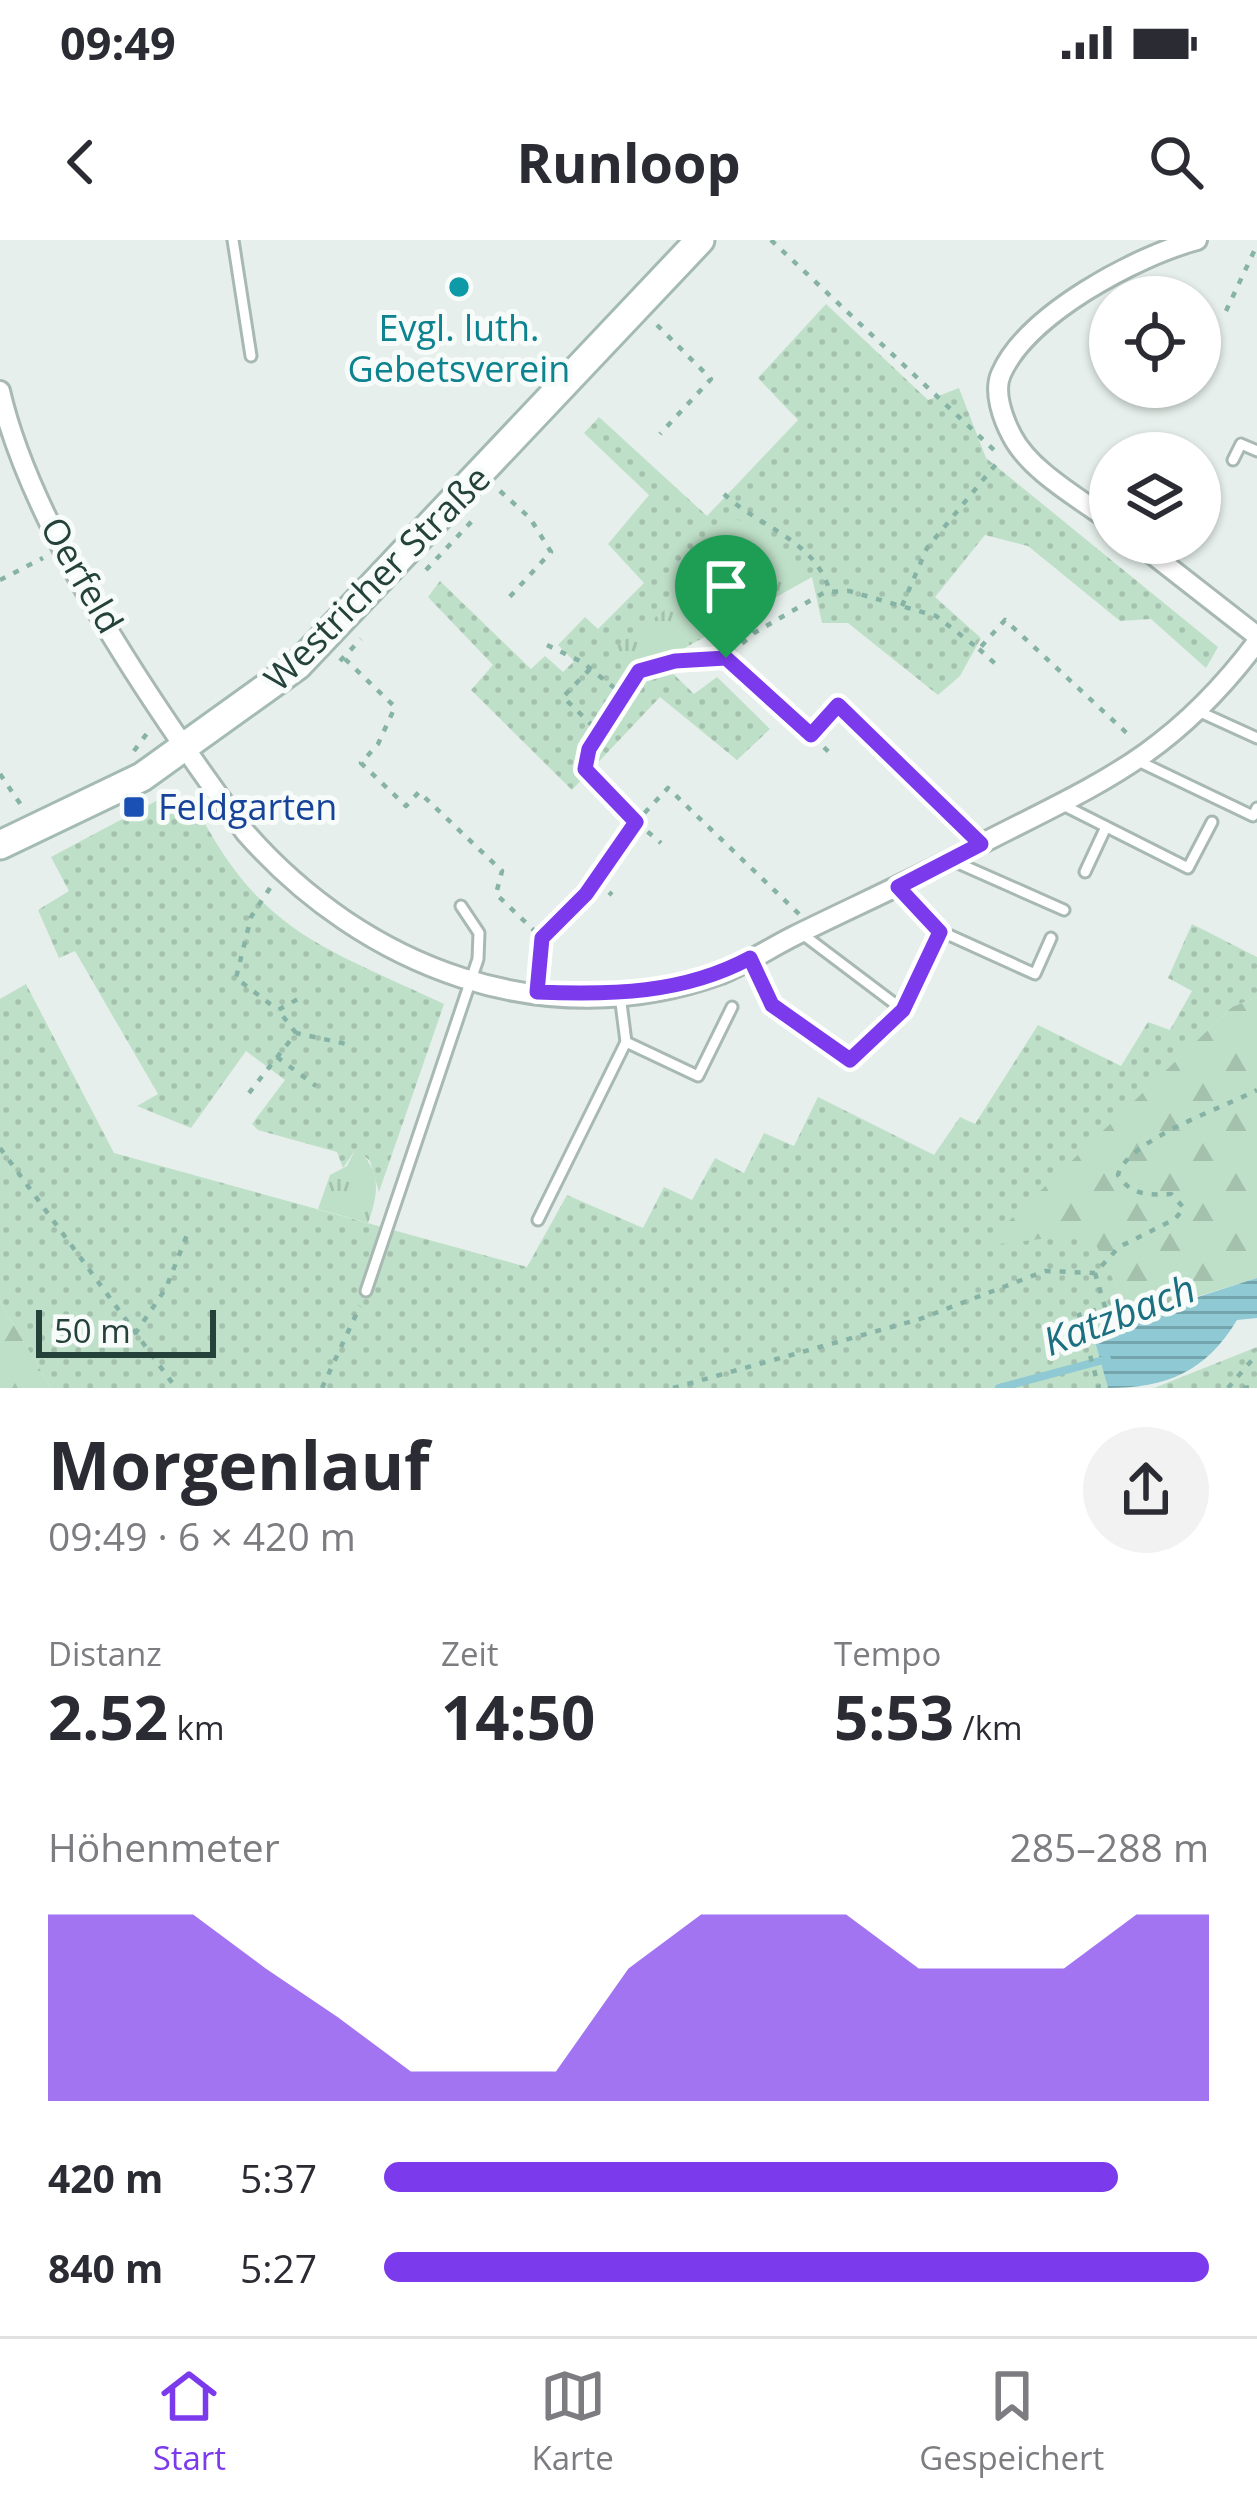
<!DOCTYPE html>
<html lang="de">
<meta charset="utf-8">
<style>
:root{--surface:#fff;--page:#f2f2f3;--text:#2b2b33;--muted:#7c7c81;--line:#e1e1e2;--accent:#7c3aed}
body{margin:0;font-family:"Open Sans",sans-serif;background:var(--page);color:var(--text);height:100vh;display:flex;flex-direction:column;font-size:45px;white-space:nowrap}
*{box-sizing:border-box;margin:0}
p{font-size:39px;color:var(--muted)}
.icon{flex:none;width:66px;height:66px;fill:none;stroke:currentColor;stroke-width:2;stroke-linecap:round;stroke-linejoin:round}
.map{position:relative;height:1148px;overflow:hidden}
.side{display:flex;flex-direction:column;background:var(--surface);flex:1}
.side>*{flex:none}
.controls{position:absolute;left:1089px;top:36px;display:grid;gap:24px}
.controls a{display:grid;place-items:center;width:132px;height:132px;border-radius:50%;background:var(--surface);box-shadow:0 3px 9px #0004;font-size:60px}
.scale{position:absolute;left:36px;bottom:30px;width:180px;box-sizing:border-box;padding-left:12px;border:6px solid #24423a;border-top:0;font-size:33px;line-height:42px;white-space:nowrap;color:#24423a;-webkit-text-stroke:9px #f7fbf9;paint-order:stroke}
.pin{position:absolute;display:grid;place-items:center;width:102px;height:102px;color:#fff;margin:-123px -51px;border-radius:50% 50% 50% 0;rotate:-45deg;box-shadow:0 0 12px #0007}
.pin .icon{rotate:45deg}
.round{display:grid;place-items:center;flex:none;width:126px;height:126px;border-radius:63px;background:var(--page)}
.summary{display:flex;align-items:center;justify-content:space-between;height:204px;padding:0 48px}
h1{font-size:66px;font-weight:700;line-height:90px}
.figures{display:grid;grid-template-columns:repeat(3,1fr);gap:18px;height:204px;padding:12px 48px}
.figures div{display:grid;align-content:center}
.figures b{font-size:60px;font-weight:700}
.figures small{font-size:33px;font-weight:400}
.figures p{font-size:33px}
.chart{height:336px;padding:24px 48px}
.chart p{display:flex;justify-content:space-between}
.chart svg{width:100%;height:216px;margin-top:12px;fill:var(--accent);opacity:.7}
ul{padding:0 48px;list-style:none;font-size:39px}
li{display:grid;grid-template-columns:192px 144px 1fr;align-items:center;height:90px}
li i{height:30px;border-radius:15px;background:var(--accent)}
.status{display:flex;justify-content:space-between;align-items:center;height:84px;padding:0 60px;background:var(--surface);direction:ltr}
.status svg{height:33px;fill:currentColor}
header{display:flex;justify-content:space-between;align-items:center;height:156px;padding:0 48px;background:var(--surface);font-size:54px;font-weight:700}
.tab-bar{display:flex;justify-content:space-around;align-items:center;height:168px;border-top:3px solid var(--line);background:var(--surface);font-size:33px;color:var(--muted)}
.tab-bar a{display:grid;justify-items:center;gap:6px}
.tab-bar .selected{color:var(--accent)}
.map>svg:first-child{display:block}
.grass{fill:url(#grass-dots)}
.forest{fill:url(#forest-firs)}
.park{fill:url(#park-tufts)}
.water{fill:url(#water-rules)}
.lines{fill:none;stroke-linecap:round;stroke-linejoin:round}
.stream{stroke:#8ec9d4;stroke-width:8}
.lane-casing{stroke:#a8b8b2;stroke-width:15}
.street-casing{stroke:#a8b8b2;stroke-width:24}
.secondary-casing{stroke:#a4bbb3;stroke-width:33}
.path{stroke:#86b3a5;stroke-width:4.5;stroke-dasharray:6 9;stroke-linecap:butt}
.lane{stroke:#fff;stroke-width:9}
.street{stroke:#fff;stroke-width:18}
.secondary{stroke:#fff;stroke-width:27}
.route-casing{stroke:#fff;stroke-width:24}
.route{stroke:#7c3aed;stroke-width:15}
.culture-dot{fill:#0f9aa8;stroke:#f7fbf9;stroke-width:4.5}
.transit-dot{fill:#1a4fb4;stroke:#f7fbf9;stroke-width:4.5}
.labels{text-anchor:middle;stroke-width:10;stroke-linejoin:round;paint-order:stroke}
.culture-label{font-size:36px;fill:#0d838f;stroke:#f7fbf9}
.street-label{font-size:36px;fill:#24423a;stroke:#f7fbf9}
.transit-label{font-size:36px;fill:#164399;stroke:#f7fbf9;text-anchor:start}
.water-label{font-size:39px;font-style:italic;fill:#1c6f80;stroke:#f7fbf9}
</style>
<div class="status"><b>09:49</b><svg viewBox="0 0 49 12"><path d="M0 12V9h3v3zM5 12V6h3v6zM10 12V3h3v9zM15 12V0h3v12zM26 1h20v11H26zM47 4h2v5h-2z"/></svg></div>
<header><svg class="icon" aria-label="back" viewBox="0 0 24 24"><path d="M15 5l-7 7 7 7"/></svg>Runloop<svg class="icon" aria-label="search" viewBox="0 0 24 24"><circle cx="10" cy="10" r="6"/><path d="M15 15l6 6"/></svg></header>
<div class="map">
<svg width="1257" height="1148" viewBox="0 0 1257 1148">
<defs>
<pattern id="grass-dots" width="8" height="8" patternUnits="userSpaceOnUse" patternTransform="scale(3)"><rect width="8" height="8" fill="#bfe0c8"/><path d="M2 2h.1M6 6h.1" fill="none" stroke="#a4c1ad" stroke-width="1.8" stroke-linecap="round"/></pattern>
<pattern id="forest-firs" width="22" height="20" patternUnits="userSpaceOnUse" patternTransform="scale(3)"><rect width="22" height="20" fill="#bfe0c8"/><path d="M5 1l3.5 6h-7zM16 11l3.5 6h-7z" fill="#a4c1ad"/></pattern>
<pattern id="park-tufts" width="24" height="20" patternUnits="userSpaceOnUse" patternTransform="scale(3)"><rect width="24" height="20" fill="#bfe0c8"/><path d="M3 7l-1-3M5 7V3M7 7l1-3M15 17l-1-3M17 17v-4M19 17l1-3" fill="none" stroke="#a4c1ad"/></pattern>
<pattern id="water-rules" width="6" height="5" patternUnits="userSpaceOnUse" patternTransform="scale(3)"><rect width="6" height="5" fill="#8ec9d4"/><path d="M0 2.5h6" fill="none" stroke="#74a5ad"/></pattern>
</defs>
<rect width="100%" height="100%" fill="#e6efeb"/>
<g class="grass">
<polygon points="826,64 928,160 959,148 986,218 1218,407 1206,428 1151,379 1120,381 1028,306 985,295 935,357 981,398 960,436 938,455 848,383 822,383 812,337 677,361 628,433 659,420 694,454 717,437 770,489 737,520 660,457 572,550 471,450 493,425 428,357 440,341 531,429 545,416 563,432 574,421 558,405 585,377 598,389 644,343 608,304 649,255 584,193 599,177 707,276 798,180 758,138"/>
<path d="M 173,552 L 193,561 C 259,692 318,705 444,764 L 379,952 L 370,921 L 356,909 L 343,928 L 337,912 L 258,890 L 252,884 L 285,840 L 246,811 L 191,888 L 137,866 L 158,854 L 75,711 L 59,718 L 38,670 L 69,651 L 51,617 Z"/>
<polygon points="1192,684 1257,717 1257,757 1232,767 985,1005 1090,992 1132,1077 1092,1091 1108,1148 51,1148 0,1062 0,759 26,744 114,913 527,1027 567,955 643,988 664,947 692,960 715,918 744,933 764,893 794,906 818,857 934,915 960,877 975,884 1038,785 1121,826 1148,782 1170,790 1192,751 1168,738"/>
<polygon points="1257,1107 1257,1148 1154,1148"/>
</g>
<g class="forest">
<polygon points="1257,757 1257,1038 1132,1077 1090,993 983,1006 1232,767"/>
<polygon points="0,1062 51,1148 0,1148"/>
</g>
<g class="park">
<polygon points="738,279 812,337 676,413 628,433 609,412 677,361 676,323"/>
<path d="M 356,908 C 382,931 379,953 368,983 L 318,969 L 330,935 L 347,926 Z"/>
</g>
<path class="water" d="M 1257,1038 L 1257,1078 L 1237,1080 C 1206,1132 1166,1148 1108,1148 L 1092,1091 Z"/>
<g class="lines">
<polyline class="stream" points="999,1148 1107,1119"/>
<g class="lane-casing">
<g id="lane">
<polyline points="233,0 251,116"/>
<polyline points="1233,220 1241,204 1257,211"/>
<polyline points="1200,472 1257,498"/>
<polyline points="1138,521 1253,576 1257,568"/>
<polyline points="1065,566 1188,628 1212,582"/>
<polyline points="951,620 1064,670"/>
<polyline points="1085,632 1106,587"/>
<polyline points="898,647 940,691 1035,734 1051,698"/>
<polyline points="750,718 771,765 850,820 903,770 801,693"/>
<polyline points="903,770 940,691"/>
<polyline points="626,802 698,836 732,767"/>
<polyline points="538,980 626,802 620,755"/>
<polyline points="366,1051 478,719 479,693 461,666"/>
</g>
</g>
<g class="street-casing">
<g id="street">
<path d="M 0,151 C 32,291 159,475 245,592 C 363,727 545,798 721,734 C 746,724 770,708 794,696 C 849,669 904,644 958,616 C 1086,548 1165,525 1257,402"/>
<path d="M 1110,281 C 1079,258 1030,231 1012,196 C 1003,179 993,152 1001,134 C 1027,74 1137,16 1197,0"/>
<polyline points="1138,303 1257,396"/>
</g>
</g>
<g class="secondary-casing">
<polyline id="secondary" points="0,605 142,537 298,425 700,0"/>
</g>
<g class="path">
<polyline points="771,0 994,210"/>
<polyline points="1226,71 1257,5"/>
<polyline points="657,85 711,139 660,194"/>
<polyline points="500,251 530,278 551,312 504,363"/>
<path d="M 724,254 C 761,289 815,299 830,352"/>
<polyline points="426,330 472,281"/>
<polyline points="0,340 43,318"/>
<polyline points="902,366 927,308 1001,218"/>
<polyline points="547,405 582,422 622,454"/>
<polyline points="979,409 1000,428"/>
<polyline points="726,418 811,495 838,465 964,587"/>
<polyline points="345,419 395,467 378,504 361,523 406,566 419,552 502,631 496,654 542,698 539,735"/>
<polyline points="340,421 361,399"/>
<polyline points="590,429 563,457 599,492"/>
<polyline points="813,497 831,514"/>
<polyline points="134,511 148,492"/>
<polyline points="0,534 23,568"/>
<polyline points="598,642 612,655"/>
<polyline points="270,648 251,677 236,738 278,770"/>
<polyline points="799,674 668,548 636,582 585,529 589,510 639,431 675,421 726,418 754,393 825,352 849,351 936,376 979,409 1005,380 1131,497"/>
<polyline points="542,698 586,654 636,582 661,603"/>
<polyline points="296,793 278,770 298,759"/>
<polyline points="277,817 316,846"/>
<polyline points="249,853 296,793 351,805"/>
<polyline points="0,908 176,1148"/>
<polyline points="1095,1033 1105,1067 1079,1075 1099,1148"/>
<polyline points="135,1094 166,1048 187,995"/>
<polyline points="322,1148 360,1066"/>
<path d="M 673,1148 L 920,1079 L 1045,1031 L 1095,1033 L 1119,1007 L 1175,979 L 1184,968 L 1171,954 C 1149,955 1131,956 1118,935 C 1127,900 1223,868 1257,850"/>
<polyline points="1228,1148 1257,1114"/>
<polyline points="1243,1148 1257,1146"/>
</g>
<use href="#lane" class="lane"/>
<use href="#street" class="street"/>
<use href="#secondary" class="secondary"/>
</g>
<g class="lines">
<g class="route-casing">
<path id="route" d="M 726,418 L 811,495 L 838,465 L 981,604 L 898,647 L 940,692 L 903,770 L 850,820 L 772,765 L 750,718 C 683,754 611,755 537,752 L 542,698 L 586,654 L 636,582 L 585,529 L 589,509 L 639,431 L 675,421 Z"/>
</g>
<use href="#route" class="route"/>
</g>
<circle class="culture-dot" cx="459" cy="47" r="12"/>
<rect class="transit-dot" x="122" y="555" width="24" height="24" rx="6"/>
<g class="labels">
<g class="culture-label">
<text x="459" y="101">Evgl. luth.<tspan x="459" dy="41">Gebetsverein</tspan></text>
</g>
<g class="street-label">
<text transform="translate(82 335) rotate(60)" y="13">Oerfeld</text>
<text transform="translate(377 338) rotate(-45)" y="13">Westricher Straße</text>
</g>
<g class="transit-label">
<text x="158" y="580">Feldgarten</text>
</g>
<g class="water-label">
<text transform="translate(1119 1075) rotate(-21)" y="14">Katzbach</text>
</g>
</g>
</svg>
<div class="controls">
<a><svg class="icon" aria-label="locate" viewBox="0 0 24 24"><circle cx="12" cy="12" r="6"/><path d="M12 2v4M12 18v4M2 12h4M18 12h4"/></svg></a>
<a><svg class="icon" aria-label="layers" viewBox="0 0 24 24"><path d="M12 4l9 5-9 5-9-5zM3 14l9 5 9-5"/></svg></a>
</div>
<div class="scale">50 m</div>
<div class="pin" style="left:726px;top:418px;background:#1e9e55"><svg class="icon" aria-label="arrive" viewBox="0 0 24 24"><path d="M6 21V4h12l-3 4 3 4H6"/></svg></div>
</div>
<section class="side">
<div class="summary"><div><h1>Morgenlauf</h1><p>09:49 · 6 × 420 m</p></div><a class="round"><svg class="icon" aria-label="share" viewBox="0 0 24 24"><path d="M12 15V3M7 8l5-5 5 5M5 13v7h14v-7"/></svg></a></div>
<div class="figures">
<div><p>Distanz</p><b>2.52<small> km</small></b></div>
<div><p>Zeit</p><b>14:50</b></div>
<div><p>Tempo</p><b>5:53<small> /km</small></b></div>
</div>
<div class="chart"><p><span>Höhenmeter</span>285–288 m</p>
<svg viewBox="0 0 160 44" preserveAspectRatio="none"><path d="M0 44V6L10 6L20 6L30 17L40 27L50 38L60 38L70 38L80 17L90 6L100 6L110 6L120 17L130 17L140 17L150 6L160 6V44z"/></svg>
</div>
<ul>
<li><b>420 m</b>5:37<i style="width:89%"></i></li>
<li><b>840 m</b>5:27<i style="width:100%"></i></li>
</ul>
</section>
<nav class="tab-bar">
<a class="selected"><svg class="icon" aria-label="home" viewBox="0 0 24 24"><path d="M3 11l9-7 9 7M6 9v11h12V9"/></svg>Start</a>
<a><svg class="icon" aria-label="map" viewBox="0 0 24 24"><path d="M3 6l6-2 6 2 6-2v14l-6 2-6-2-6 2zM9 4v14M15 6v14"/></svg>Karte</a>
<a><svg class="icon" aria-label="saved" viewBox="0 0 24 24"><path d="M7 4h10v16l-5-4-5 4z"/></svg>Gespeichert</a>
</nav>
